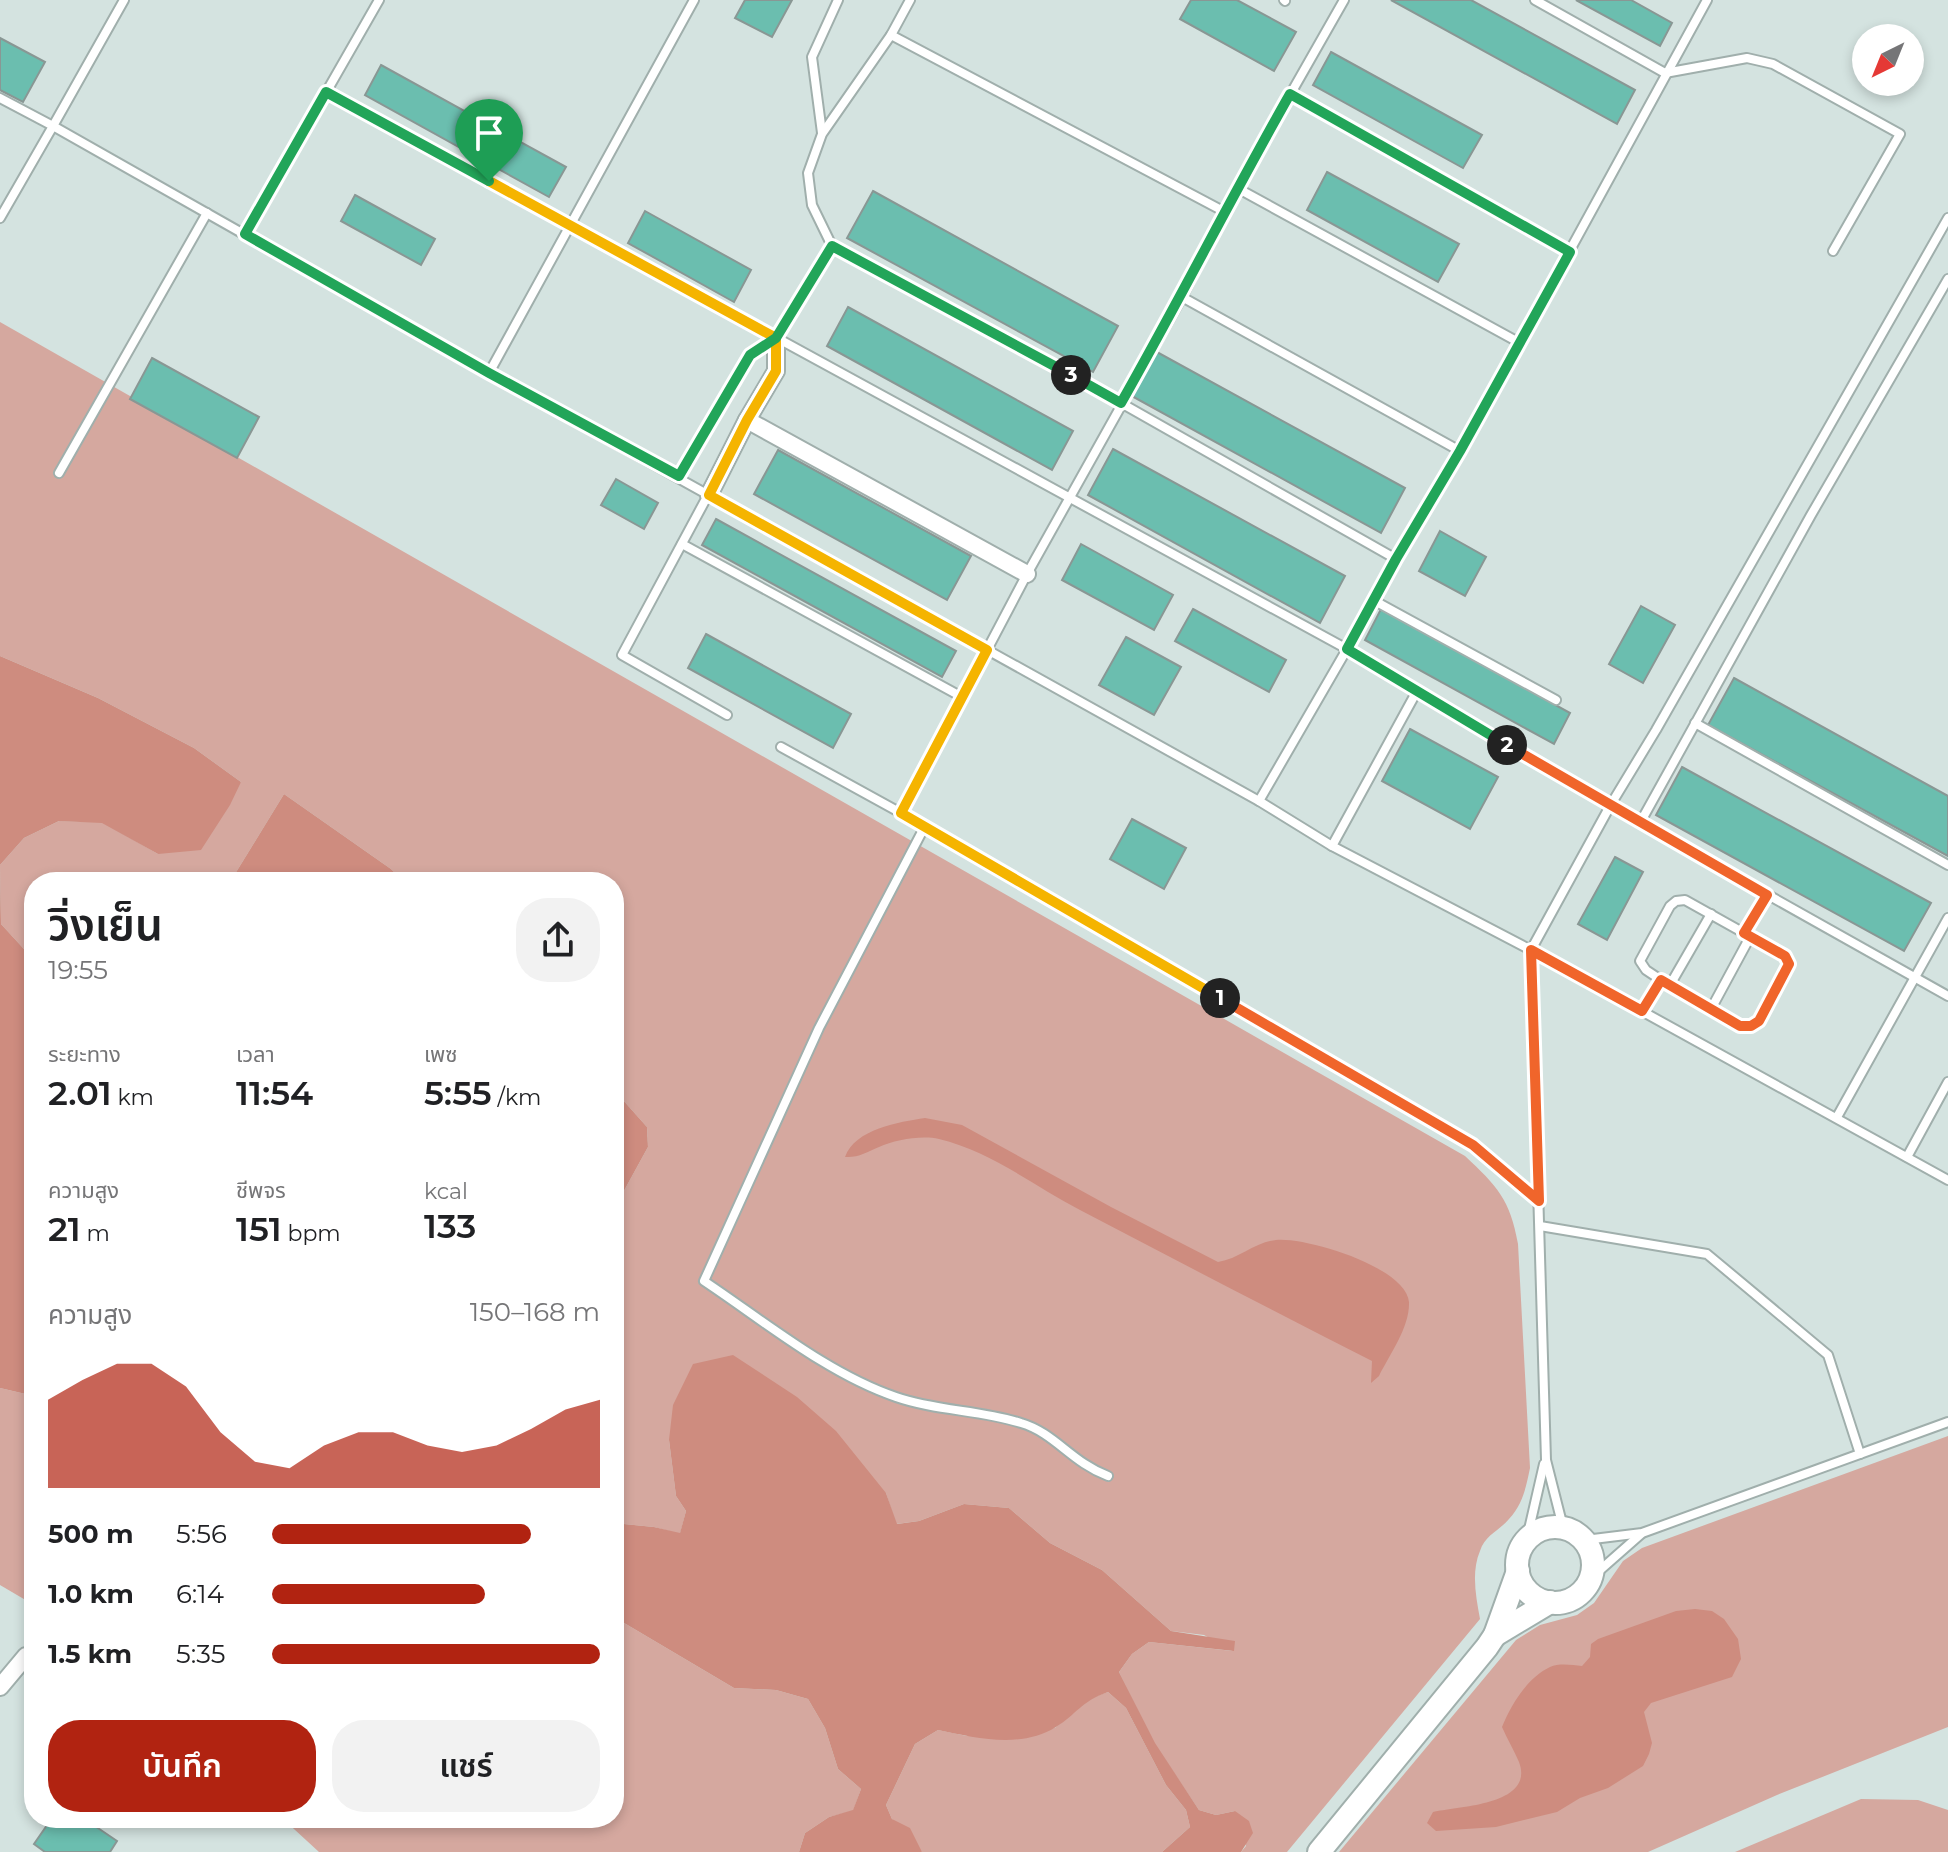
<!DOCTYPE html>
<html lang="th">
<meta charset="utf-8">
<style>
:root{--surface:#fff;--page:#f2f2f2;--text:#202124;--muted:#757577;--accent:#b12311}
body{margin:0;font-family:Montserrat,"Noto Sans Thai",sans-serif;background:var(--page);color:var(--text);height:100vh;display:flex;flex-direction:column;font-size:30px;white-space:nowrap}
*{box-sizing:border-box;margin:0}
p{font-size:26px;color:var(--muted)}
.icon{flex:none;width:44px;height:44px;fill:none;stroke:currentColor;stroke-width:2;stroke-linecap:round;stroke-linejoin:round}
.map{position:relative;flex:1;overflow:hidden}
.details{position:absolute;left:24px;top:872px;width:600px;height:956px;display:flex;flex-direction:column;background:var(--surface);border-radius:32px;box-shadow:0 4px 12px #0003}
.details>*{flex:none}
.needle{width:52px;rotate:223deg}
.buttons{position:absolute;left:1852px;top:24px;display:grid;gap:16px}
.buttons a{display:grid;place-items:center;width:72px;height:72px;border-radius:50%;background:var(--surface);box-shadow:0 4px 12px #0003;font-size:40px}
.pin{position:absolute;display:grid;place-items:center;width:68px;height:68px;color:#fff;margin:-82px -34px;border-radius:50% 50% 50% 0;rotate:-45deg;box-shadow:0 0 8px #0007}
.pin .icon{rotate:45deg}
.km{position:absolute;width:40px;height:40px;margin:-20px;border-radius:50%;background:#222;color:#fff;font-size:22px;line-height:40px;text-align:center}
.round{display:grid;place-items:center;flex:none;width:84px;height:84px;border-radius:32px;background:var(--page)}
.head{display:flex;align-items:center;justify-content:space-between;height:136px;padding:0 24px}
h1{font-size:44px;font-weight:600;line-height:60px}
.stats{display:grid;grid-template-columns:repeat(3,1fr);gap:12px;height:136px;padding:8px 24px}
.stats div{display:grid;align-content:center}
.stats b{font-size:34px;font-weight:600}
.stats small{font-size:22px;font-weight:400}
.stats p{font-size:22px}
.chart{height:224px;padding:16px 24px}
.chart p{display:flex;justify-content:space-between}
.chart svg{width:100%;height:144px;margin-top:8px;fill:var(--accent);opacity:.7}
.cta{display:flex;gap:16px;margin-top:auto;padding:16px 24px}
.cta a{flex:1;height:92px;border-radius:32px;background:var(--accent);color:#fff;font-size:32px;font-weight:600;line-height:92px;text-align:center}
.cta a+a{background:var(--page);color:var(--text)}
ul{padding:0 24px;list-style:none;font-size:26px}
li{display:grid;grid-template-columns:128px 96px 1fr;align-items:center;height:60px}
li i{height:20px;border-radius:10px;background:var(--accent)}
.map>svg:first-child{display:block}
.green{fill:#d5a89f}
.water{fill:#ce8c7f}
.building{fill:#6bbeaf;stroke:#899794;stroke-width:2}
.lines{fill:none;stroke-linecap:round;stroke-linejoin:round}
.lane-casing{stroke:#a0afac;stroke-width:12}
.street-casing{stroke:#a0afac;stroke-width:20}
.secondary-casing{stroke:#a0afac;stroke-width:26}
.lane{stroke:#fff;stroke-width:8}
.street{stroke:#fff;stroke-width:16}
.secondary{stroke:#fff;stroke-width:22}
.split-1-casing{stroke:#fff;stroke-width:16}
.split-2-casing{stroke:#fff;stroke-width:16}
.split-3-casing{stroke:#fff;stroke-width:16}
.split-4-casing{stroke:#fff;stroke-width:16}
.split-1{stroke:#f5b400;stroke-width:10}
.split-2{stroke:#f0652b;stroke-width:10}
.split-3{stroke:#22a559;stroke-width:10}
.split-4{stroke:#22a559;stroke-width:10}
</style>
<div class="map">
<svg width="1948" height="1852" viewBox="0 0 1948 1852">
<rect width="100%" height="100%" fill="#d4e3e0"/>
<g class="green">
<path d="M 0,322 L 1465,1156 C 1497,1186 1510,1199 1518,1244 L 1530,1468 C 1526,1487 1523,1504 1509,1519 C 1499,1531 1485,1535 1480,1551 C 1471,1572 1476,1597 1480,1619 L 1287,1852 L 1241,1852 L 1246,1846 L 1235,1811 L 1216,1815 L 1199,1810 L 1154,1743 L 1119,1672 L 1132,1654 L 1149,1642 L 1233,1651 L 1204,1635 L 1171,1631 L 1102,1570 L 1050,1543 L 1009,1508 L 964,1504 L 919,1521 L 896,1524 L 886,1493 L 669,1440 L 676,1496 L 686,1511 L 680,1534 L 654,1527 L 614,1523 L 614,1209 L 648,1147 L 647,1127 L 614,1090 L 614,882 L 404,882 L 391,869 L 284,794 L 230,882 L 34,882 L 34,960 L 1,924 L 0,865 L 24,838 L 59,821 L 102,822 L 158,854 L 241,782 L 194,748 L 98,698 L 0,656 Z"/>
<polygon points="0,1388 34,1396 34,1605 0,1585"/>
<polygon points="1948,1436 1948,1727 1777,1795 1648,1852 1339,1852 1516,1640 1540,1625 1577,1615 1594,1603 1623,1561 1642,1548"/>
<polygon points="614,1617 734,1688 776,1690 808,1699 825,1728 838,1769 861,1789 853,1811 829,1817 805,1833 799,1852 319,1852 282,1818 614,1818"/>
<polygon points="1108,1692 1126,1708 1166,1785 1186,1810 1190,1827 1162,1852 922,1852 892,1819 886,1805 915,1744 938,1730 967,1736 1055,1728 1088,1699"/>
<polygon points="1861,1799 1918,1800 1948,1810 1948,1852 1735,1852"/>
</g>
<g class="water">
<polygon points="0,656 98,698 194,748 241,782 230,805 201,850 158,854 102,823 59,821 24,838 0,865 1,924 34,960 34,1396 0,1388"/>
<polygon points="284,794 391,869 404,882 230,882"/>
<polygon points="614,1090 647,1127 648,1147 614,1209"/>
<path d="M 925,1118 L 962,1125 L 1111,1207 L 1218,1262 C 1239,1259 1255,1242 1276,1240 C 1306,1237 1406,1267 1409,1302 C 1410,1327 1390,1354 1379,1376 L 1371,1383 L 1372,1361 C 1274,1311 1177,1261 1080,1210 C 1034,1186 990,1151 939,1139 C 921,1135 895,1140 879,1147 C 867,1152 858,1158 845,1157 C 855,1129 899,1122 925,1118 Z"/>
<path d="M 733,1355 L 797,1397 L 836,1431 L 886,1493 L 897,1524 L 919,1521 L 964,1504 L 1009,1508 L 1050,1543 L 1102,1570 L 1171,1631 L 1235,1641 L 1234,1651 L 1149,1642 L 1132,1654 L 1119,1672 L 1155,1743 L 1199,1810 L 1216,1815 L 1235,1811 L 1249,1821 L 1253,1833 L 1241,1852 L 1162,1852 L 1190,1827 L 1186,1810 L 1166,1785 L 1126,1708 L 1108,1692 C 1080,1702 1077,1714 1056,1727 C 1021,1749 976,1738 938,1730 L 915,1744 L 886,1805 L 892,1819 L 910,1828 L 922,1852 L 799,1852 L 805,1833 L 829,1817 L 853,1810 L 861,1789 L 838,1769 L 825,1728 L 808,1699 L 776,1690 L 734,1688 L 614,1617 L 614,1523 L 654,1527 L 680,1533 L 686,1511 L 676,1496 L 669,1440 L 673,1405 L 693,1364 Z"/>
<path d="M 1695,1609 L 1712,1611 L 1724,1619 L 1738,1639 L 1741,1659 L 1732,1677 L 1651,1703 L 1644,1712 L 1652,1743 L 1649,1754 L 1643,1766 L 1608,1788 L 1580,1798 L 1557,1812 L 1496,1827 L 1436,1831 L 1427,1823 L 1433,1812 C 1460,1806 1535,1805 1519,1762 C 1514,1750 1507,1739 1502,1727 C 1511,1705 1527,1678 1550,1667 C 1559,1663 1572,1665 1582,1666 L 1590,1657 L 1591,1644 L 1598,1639 L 1676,1611 Z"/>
</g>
<g class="building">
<polygon points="745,0 792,0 772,37 735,18"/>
<polygon points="1191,0 1237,0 1296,32 1274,71 1180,19"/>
<polygon points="1391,0 1471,0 1635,90 1617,124"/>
<polygon points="1576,0 1631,0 1672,23 1660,46"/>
<polygon points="0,38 45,62 23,102 0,90"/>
<polygon points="1331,52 1482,135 1463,168 1313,85"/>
<polygon points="381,65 566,167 549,197 365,95"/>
<polygon points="1327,172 1459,244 1438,282 1307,210"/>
<polygon points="873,191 1118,326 1093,372 847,238"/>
<polygon points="355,195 435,239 421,265 341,221"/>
<polygon points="645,211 751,270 734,302 628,243"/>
<polygon points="848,307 1073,431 1052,470 827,346"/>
<polygon points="1155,351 1405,488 1381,533 1130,395"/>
<polygon points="152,358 259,417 237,458 130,399"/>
<polygon points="1113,449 1345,576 1320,623 1088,495"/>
<polygon points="778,450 971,556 947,600 754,494"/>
<polygon points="616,479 658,503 644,529 601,505"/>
<polygon points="716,519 956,651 942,677 702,545"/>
<polygon points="1440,531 1486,557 1465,596 1419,571"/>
<polygon points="1081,544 1173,595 1154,630 1062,580"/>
<polygon points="1641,606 1675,625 1643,683 1609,664"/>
<polygon points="1193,609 1286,660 1269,692 1175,641"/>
<polygon points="1381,609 1570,713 1554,744 1365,640"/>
<polygon points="706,634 851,714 833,748 688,668"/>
<polygon points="1126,637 1181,667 1154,715 1099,685"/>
<polygon points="1734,678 1948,796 1948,856 1708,725"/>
<polygon points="1410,729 1498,777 1470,829 1382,781"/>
<polygon points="1682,767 1931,903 1904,951 1656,815"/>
<polygon points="1132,819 1186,848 1164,889 1110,859"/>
<polygon points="1615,857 1643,872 1607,940 1578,924"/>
<polygon points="52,1818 83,1818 117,1841 110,1852 45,1852 34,1844"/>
</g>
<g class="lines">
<g class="lane-casing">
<g id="lane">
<polyline points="124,0 53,126 489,373 1259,801 1332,846 1531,950 1948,1180"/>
<polyline points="1284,0 1285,1"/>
<polyline points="1344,0 1237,188 1182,297 1027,574 901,813 1473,1145 1539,1201"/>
<polyline points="1535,0 1665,73 1747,58 1773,64 1900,134 1833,251"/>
<polyline points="891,35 1225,212"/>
<polyline points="326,92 1347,649 1640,823 1948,996"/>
<polyline points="1290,94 1570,252"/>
<polyline points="0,98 53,126 0,218"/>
<polyline points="822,133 812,57 838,0"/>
<polyline points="1237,188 1520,343"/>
<polyline points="245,234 379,0"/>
<polyline points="832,246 1121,403 1396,559"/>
<polyline points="1182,297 1460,451"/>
<polyline points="489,373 694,0"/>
<polyline points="59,473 207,213"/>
<polyline points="679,476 750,355 776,338 832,246 812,205 808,173 822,134 891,35 910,0"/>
<polyline points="708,495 622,655 727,715"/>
<polyline points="682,544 962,697"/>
<polyline points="1373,600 1556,700"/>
<polyline points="1695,723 1948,865"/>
<polyline points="781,747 901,813"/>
<polyline points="1259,801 1347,649 1396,559 1460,451 1707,0"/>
<polyline points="1640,823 1811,515 1948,279"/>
<path d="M 925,826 L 819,1028 L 704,1281 C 764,1321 828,1374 896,1397 C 936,1411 981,1410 1021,1423 C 1055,1433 1071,1462 1108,1476"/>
<polyline points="1332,846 1417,691"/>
<polyline points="1661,980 1740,1026 1751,1026 1759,1021 1789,964 1785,956 1744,933 1767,895"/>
<polyline points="1670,985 1711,914"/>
<polyline points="1711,1009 1750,937"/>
<polyline points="1642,1011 1661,980 1646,970 1640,961 1670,906 1676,901 1685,900 1744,933"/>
<polyline points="1837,1117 1948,918"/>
<polyline points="1907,1157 1948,1082"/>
<polyline points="1540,1226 1707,1254 1828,1355 1860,1454"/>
<polyline points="1563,1527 1546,1460 1531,950 1610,806 1656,730 1948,218"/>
<polyline points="1527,1538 1544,1464"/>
<polyline points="1585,1540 1642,1533 1948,1422"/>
<polyline points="1591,1578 1641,1534"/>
</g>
</g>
<g class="street-casing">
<g id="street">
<polyline points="747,420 1027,574"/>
<polyline points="709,495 747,420 776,371 776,338"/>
<polyline points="0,1687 26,1656"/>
</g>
</g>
<g class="secondary-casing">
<g id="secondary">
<circle cx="1555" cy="1565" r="38"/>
<polyline points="1495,1635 1550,1602"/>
<polyline points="1319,1852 1487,1647 1495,1635 1518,1571"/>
</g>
</g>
<use href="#lane" class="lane"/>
<use href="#street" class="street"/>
<use href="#secondary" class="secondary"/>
</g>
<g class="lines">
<g class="split-1-casing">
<polyline id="split-1" points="489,181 776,338 776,371 747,420 709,495 987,650 901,813 1220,998"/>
</g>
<g class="split-2-casing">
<polyline id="split-2" points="1220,998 1473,1145 1539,1201 1531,950 1642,1011 1661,980 1740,1026 1751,1026 1759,1021 1789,964 1785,956 1744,933 1767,895 1507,745"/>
</g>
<g class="split-3-casing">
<path id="split-3" d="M 1071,375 L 1121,403 C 1179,301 1232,196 1290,94 L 1570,252 L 1460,451 L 1396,559 L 1347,649 L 1507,745"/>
</g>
<g class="split-4-casing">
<polyline id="split-4" points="489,181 326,92 245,234 489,373 679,476 750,355 776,338 832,246 1071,375"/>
</g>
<use href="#split-1" class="split-1"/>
<use href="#split-2" class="split-2"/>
<use href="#split-3" class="split-3"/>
<use href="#split-4" class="split-4"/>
</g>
</svg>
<div class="buttons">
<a><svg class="needle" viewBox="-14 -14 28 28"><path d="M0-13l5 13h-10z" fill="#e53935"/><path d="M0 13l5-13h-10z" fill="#757577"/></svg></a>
</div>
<div class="pin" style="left:489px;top:181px;background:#1e9e55"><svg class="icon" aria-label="arrive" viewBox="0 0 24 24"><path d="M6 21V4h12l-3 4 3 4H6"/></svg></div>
<b class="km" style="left:1220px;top:998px">1</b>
<b class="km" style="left:1507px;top:745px">2</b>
<b class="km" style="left:1071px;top:375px">3</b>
<section class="details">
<div class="head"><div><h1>วิ่งเย็น</h1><p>19:55</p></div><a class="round"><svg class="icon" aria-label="share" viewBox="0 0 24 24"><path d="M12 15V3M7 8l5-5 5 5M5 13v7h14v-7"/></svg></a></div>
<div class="stats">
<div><p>ระยะทาง</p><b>2.01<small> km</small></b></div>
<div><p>เวลา</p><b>11:54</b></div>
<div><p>เพซ</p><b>5:55<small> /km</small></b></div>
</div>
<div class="stats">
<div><p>ความสูง</p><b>21<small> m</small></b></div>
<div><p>ชีพจร</p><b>151<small> bpm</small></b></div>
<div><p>kcal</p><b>133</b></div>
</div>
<div class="chart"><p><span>ความสูง</span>150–168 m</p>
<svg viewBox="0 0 160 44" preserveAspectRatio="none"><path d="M0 44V17L10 11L20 6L30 6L40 13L50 27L60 36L70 38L80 31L90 27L100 27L110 31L120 33L130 31L140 26L150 20L160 17V44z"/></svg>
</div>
<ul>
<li><b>500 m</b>5:56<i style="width:79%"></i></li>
<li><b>1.0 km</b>6:14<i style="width:65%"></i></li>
<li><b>1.5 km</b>5:35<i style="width:100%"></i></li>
</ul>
<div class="cta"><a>บันทึก</a><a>แชร์</a></div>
</section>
</div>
